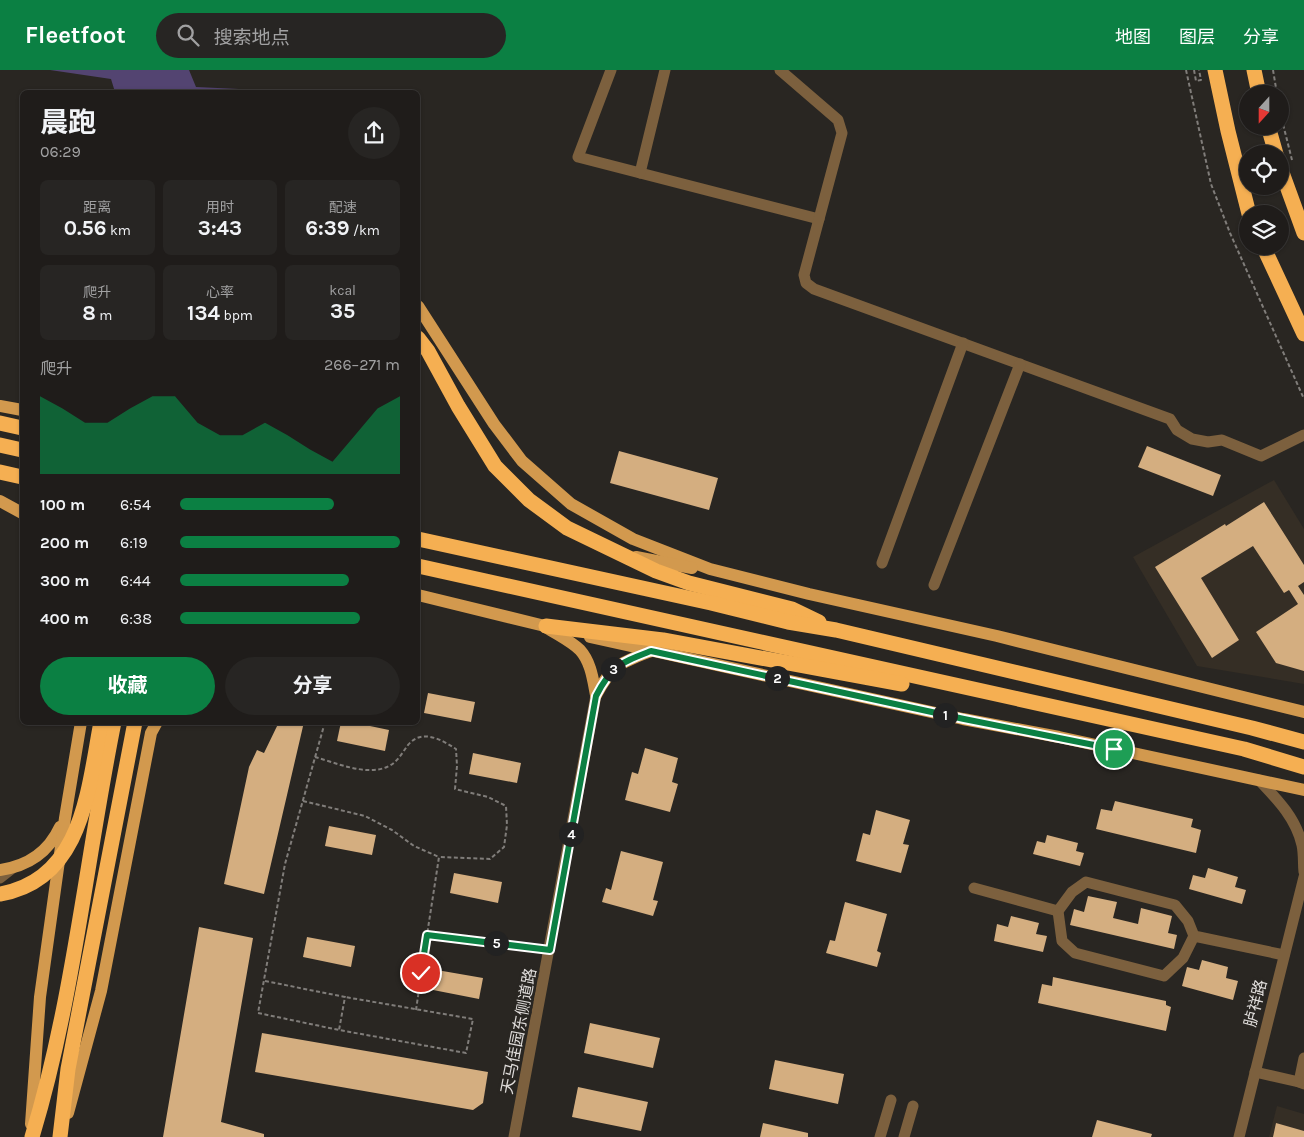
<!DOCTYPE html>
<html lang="zh">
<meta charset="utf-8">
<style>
:root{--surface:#1f1c1a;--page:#272523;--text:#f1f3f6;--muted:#a1a1a2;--line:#3c3a39;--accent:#0b8043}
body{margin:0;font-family:Karla,"Noto Sans SC",sans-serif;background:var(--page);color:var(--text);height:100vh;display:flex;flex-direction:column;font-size:19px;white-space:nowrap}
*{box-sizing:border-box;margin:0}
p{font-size:16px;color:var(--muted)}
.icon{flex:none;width:28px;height:28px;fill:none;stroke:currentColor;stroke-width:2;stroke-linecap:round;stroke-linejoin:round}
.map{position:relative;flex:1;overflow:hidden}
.drawer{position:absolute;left:20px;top:20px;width:400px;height:635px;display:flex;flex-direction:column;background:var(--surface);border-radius:8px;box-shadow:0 1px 4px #0004,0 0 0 1px var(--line)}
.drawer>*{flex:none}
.needle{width:32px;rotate:201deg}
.controls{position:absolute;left:1239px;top:15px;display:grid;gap:10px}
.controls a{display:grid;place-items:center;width:50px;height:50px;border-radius:50%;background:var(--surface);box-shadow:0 1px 4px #0004,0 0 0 1px var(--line);font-size:25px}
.pin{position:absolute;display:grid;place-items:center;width:42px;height:42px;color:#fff;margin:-21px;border:2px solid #fff;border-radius:50%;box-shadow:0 1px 5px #0007}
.km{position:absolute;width:25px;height:25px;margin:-12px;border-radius:50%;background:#222;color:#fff;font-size:14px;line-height:25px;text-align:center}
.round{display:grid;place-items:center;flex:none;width:52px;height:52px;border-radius:26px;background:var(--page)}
.summary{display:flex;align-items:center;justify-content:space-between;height:85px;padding:0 20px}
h1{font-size:28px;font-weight:700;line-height:38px}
.metrics{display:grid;grid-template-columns:repeat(3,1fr);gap:8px;height:85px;padding:5px 20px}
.metrics div{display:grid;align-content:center;border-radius:8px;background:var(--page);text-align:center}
.metrics b{font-size:21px;font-weight:700}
.metrics small{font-size:14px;font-weight:400}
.metrics p{font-size:14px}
.chart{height:140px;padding:10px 20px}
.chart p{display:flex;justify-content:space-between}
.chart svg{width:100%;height:90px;margin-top:5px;fill:var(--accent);opacity:.7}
.cta{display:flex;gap:10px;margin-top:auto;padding:10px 20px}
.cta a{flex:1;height:58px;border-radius:30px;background:var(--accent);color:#fff;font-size:20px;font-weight:700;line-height:58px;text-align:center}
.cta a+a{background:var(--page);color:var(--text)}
ul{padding:0 20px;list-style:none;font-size:16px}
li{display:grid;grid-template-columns:80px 60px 1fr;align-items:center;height:38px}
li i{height:12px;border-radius:6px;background:var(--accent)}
header{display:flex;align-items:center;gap:30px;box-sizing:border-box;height:70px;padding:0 25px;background:var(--accent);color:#fff}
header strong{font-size:24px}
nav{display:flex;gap:28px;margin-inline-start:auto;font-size:18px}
.search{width:350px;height:45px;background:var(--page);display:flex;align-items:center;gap:12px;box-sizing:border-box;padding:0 18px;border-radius:28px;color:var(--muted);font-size:19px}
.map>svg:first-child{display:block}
.built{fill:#352e25}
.forest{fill:#534471}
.building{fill:#d4ae80}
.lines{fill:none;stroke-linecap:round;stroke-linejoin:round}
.path{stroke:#807d7a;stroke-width:2;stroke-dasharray:4 2.5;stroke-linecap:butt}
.minor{stroke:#7c603e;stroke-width:11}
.major{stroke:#d2994e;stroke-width:12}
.highway{stroke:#f5af52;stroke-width:15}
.highway-bridge{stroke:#f5af52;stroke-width:15}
.route-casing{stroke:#fff;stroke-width:10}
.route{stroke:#0b8043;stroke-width:6}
.labels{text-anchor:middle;stroke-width:5;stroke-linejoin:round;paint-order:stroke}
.street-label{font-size:16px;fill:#dfdcda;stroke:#292622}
</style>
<header>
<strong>Fleetfoot</strong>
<div class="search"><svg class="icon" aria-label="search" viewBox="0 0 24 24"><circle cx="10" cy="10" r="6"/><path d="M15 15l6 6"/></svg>搜索地点</div>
<nav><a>地图</a><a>图层</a><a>分享</a></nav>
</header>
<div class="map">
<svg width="1304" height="1067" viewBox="0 0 1304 1067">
<rect width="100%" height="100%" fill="#292622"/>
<g class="built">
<polygon points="1274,410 1304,459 1304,614 1197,596 1133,487"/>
<polygon points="1277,1036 1304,1044 1304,1067 1269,1067"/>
</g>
<polygon class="forest" points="50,0 189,0 196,17 239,19 243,22 115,22 111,9"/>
<g class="building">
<polygon points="1147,376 1221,405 1213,426 1138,397"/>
<polygon points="619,381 718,408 709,440 610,413"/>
<polygon points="1264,432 1304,495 1304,512 1298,516 1304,525 1304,601 1276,593 1256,562 1298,534 1289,520 1284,523 1253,476 1201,508 1239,570 1212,588 1155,497 1225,454 1226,456"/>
<polygon points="428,623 475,632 471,652 424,643"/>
<polygon points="279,652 304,652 264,824 224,814 249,697 257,680 264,683"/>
<polygon points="341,652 351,652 389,660 385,681 337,671"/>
<polygon points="645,678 678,688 672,712 678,714 670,742 625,730 632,702 638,704"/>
<polygon points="473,683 521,693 517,713 469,704"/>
<polygon points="1115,731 1193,749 1191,757 1201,760 1196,783 1096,759 1101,739 1112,741"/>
<polygon points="876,740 910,750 903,774 909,775 901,803 856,791 863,763 870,765"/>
<polygon points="329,756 376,765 372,785 325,776"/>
<polygon points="1047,765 1078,773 1076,781 1084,783 1080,796 1033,784 1037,771 1045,773"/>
<polygon points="621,781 663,792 653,830 658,831 653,846 602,832 606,818 611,820"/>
<polygon points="1208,798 1238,807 1235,817 1246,820 1242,834 1189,819 1193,805 1205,808"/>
<polygon points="454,803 502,812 498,833 450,823"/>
<polygon points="1088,826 1117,832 1113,848 1138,854 1141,838 1172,846 1168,863 1177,865 1174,879 1070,855 1074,839 1084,842"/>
<polygon points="845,832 887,844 877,881 881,883 877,897 826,883 830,870 835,871"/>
<polygon points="1011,846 1039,853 1036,864 1047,866 1043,882 994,871 997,854 1008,857"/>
<polygon points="199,857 253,868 221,1052 264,1064 264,1067 163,1067"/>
<polygon points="307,867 355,876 351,897 303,887"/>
<polygon points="1202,890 1228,897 1226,908 1238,911 1233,930 1182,916 1187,897 1199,900"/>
<polygon points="431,899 483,908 479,929 428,919"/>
<polygon points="1053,907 1166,931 1166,935 1171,937 1166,961 1038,933 1042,914 1052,916"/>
<polygon points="590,953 660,968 653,998 584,983"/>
<polygon points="262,963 488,1002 483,1033 473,1040 255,1002"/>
<polygon points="775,990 844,1004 838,1034 769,1019"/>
<polygon points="578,1017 648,1032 641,1061 572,1047"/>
<polygon points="1097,1050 1152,1064 1151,1067 1092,1067"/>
<polygon points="763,1053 808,1063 808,1067 760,1067"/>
<polygon points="1276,1053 1304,1061 1304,1067 1273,1067"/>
</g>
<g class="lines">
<g class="path">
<polyline points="1186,0 1211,114 1230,163 1304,329"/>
<polyline points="1194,0 1196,11 1201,10 1199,0"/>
<polyline points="1273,0 1277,24"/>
<polyline points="1280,42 1292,90"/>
<polyline points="325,652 285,794 258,943 339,960"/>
<path d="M 315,687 C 336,693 366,706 387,697 C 397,693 402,683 408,675 C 422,658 442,670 456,679 L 457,696 L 455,719 L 488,727 L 506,736 L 507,755 L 504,777 L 490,789 L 439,787"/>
<polyline points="303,731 365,746 392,760 414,776 439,787 427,865"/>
<polyline points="265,911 345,927 339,960 466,983 473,949 345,927"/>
<polyline points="416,940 427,865 537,879"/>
</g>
<g class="minor">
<polyline points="611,0 578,87 819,149"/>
<polyline points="780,0 838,50 842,63 804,205 806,213 814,219 1170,349 1177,360 1192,369 1208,372 1222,370 1261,386 1304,365"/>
<polyline points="640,103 665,0"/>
<polyline points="882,493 963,273"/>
<polyline points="934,515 1020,294"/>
<path d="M 1259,710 C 1277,729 1296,748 1302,775 C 1304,784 1303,793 1304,802"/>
<polyline points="0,808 14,797"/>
<polyline points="974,818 1058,841"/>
<polyline points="1194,866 1188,851 1175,835 1086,812 1072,822 1058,841 1062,871 1075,883 1164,906 1183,888 1194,866 1284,885"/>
<polyline points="1304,988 1299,1012 1304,1014"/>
<polyline points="1255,1002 1299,1012"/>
<polyline points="514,1067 596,625"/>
<polyline points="880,1067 891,1030"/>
<polyline points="904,1067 913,1036"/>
<polyline points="1239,1067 1304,807"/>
</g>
<g class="major">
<polyline points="418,236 494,354 522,391 571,434 633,469 710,499 809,524 997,566 1304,642"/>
<polyline points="0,336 22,340"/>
<polyline points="0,431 22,443"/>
<polyline points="636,487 692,498"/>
<polyline points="418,525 553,558"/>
<path d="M 546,557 C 556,564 571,571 580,580 C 591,592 593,610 596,625"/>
<polyline points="590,567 963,649 1059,667 1304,720"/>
<path d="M 596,625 C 612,595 620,593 651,581"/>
<path d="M 0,800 C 28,796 48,783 60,757"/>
<polyline points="68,1043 101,921 151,663 157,652"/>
<polyline points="31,1054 40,927 65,748 81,652"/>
</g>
<g class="highway">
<polyline points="1215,0 1228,61 1249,144"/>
<polyline points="1254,0 1259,24"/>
<polyline points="1268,56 1276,84"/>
<polyline points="1280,97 1304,163"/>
<polyline points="1263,176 1304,264"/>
<polyline points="418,268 428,281 458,336 495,396 529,430 567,458 656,501 689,513 792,539 819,552"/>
<polyline points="0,353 22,358"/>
<polyline points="0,375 22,380"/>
<polyline points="0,402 22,407"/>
<polyline points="418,469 711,533 788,552 836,560 1252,658 1304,672"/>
<polyline points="418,496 1244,679 1304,697"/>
<polyline points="546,556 663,570 902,614"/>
<path d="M 32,1067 C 73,932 86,791 114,652"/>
<polyline points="60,1067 68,999 135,652"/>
</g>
<path class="highway-bridge" d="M 0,824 C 83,810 88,719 101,652"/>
</g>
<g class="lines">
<g class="route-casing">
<path id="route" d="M 421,903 L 427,865 L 550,880 L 596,626 C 612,595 620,593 651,581 L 964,649 L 1114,679"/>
</g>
<use href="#route" class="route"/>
</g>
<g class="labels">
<g class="street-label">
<text transform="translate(1255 933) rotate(-76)" y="6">胪祥路</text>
<text transform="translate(518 961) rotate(-79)" y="6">天马佳园东侧道路</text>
</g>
</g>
</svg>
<div class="controls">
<a><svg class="needle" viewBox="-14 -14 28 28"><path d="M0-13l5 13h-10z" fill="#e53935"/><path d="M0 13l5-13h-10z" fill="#a1a1a2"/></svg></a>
<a><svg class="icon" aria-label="locate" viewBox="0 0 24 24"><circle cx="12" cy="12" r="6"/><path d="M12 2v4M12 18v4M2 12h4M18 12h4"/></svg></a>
<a><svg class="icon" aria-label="layers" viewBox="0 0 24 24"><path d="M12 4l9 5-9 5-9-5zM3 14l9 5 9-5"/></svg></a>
</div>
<div class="pin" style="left:1114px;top:679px;background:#1e9e55"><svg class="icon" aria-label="arrive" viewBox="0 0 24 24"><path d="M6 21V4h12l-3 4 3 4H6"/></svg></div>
<div class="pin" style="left:421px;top:903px;background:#d93025"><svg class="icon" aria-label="check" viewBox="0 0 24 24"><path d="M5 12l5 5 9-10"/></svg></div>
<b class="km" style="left:945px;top:645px">1</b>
<b class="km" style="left:777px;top:608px">2</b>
<b class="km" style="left:613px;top:599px">3</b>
<b class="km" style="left:571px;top:764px">4</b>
<b class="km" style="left:496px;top:873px">5</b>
<section class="drawer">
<div class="summary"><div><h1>晨跑</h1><p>06:29</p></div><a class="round"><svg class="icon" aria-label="share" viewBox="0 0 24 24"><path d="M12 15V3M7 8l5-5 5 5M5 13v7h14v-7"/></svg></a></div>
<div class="metrics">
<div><p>距离</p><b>0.56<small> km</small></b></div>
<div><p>用时</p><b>3:43</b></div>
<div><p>配速</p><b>6:39<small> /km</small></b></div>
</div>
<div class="metrics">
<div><p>爬升</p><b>8<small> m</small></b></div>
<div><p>心率</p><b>134<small> bpm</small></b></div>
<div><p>kcal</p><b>35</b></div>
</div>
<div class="chart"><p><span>爬升</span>266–271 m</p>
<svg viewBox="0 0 160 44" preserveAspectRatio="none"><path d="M0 44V6L10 12L20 19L30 19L40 12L50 6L60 6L70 19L80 25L90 25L100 19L110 25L120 32L130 38L140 25L150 12L160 6V44z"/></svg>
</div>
<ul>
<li><b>100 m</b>6:54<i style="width:70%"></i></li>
<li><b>200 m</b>6:19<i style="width:100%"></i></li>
<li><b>300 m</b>6:44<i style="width:77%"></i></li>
<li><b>400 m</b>6:38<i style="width:82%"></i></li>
</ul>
<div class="cta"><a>收藏</a><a>分享</a></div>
</section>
</div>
